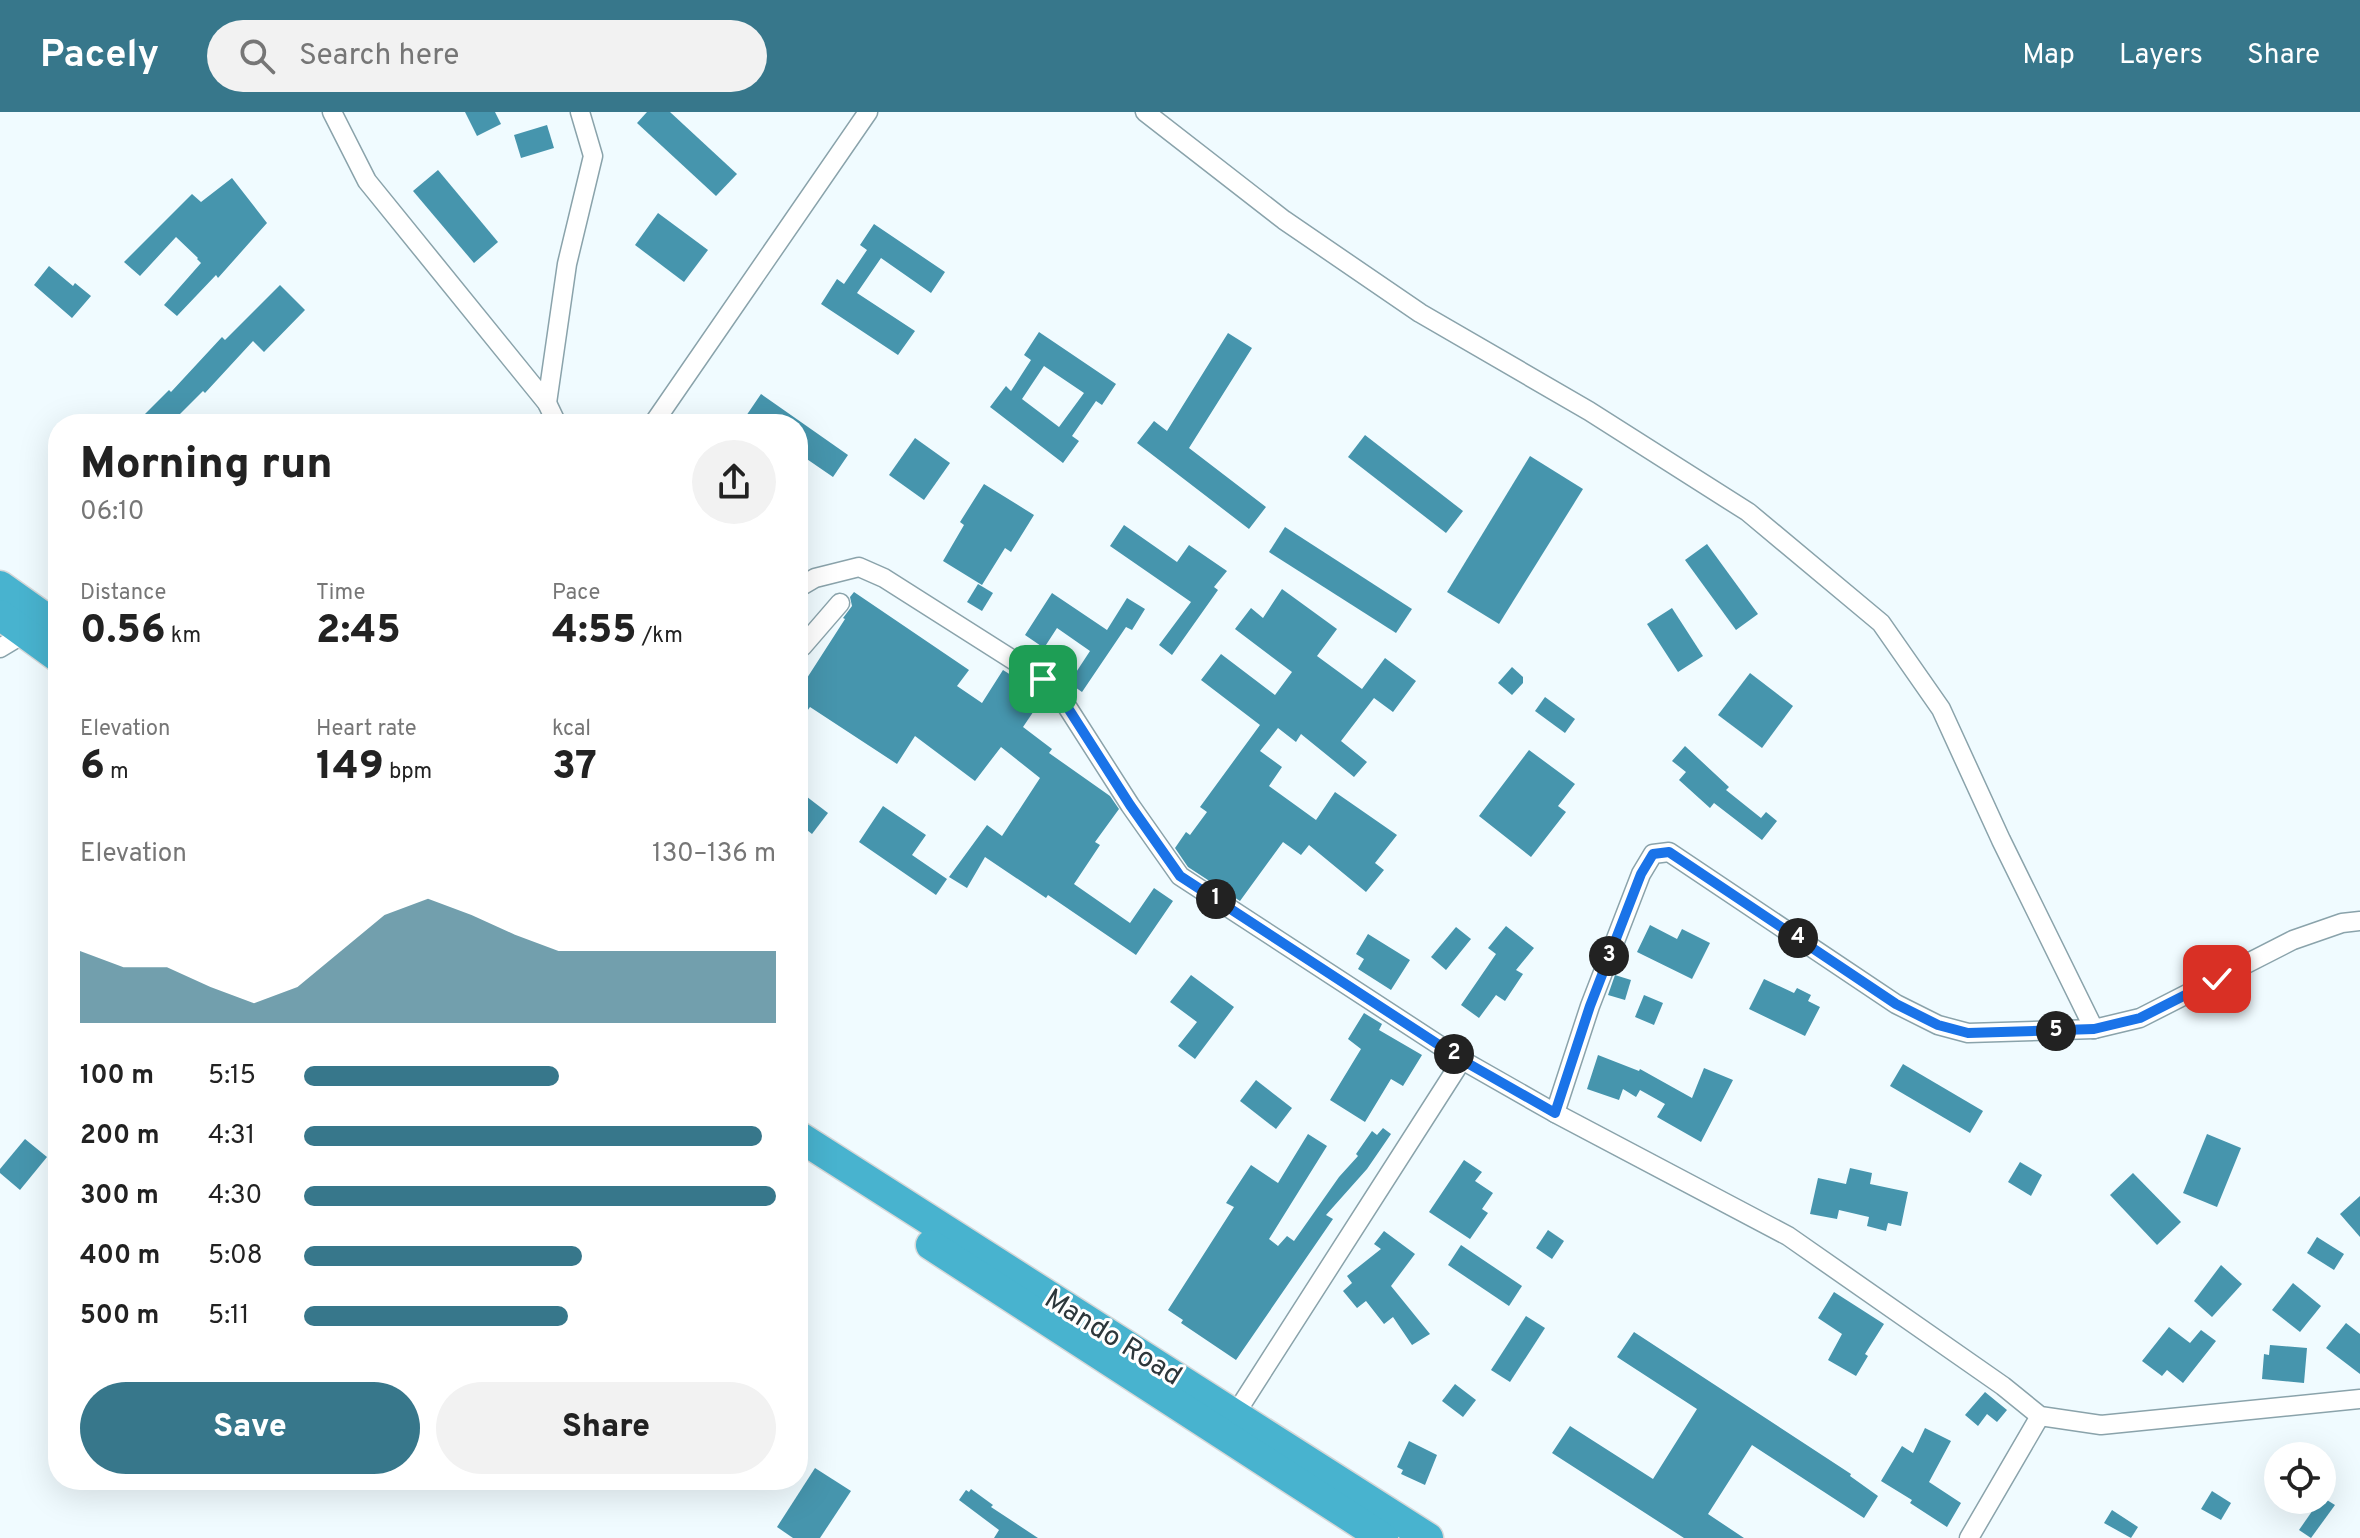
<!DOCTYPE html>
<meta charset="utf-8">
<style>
:root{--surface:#fff;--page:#f2f2f2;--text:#222;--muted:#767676;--accent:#37778b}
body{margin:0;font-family:Overpass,sans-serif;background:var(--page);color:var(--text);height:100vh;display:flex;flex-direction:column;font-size:30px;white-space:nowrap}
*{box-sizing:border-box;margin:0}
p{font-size:26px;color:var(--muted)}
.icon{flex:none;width:44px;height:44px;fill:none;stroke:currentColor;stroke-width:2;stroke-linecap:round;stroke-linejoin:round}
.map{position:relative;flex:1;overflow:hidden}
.drawer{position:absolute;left:48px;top:302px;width:760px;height:1076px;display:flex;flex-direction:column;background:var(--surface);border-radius:32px;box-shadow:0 8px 32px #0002}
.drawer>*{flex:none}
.tools{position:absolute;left:2264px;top:1330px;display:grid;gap:16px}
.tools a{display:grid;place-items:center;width:72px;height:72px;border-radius:50%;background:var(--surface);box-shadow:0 8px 32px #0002;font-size:40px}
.pin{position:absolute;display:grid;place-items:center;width:68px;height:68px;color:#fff;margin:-34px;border-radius:16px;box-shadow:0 4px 12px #0006}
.km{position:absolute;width:40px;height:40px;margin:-20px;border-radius:50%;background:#222;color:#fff;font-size:22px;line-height:40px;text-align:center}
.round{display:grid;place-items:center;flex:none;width:84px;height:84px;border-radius:42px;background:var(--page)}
.overview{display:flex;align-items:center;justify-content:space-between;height:136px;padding:0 32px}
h1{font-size:44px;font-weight:800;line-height:60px}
.figures{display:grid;grid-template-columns:repeat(3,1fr);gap:12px;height:136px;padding:8px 32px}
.figures div{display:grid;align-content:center}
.figures b{font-size:40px;font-weight:800}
.figures small{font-size:22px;font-weight:400}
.figures p{font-size:22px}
.chart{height:224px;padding:16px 32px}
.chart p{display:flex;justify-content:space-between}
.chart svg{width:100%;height:144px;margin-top:8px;fill:var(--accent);opacity:.7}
.button{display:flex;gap:16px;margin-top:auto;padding:16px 32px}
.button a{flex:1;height:92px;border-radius:48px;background:var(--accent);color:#fff;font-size:32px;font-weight:800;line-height:92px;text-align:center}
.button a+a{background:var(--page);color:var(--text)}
ul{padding:0 32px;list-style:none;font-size:26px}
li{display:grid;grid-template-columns:128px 96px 1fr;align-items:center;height:60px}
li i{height:20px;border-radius:10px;background:var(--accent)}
header{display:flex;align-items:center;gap:48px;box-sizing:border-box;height:112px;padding:0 40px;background:var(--accent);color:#fff}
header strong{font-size:38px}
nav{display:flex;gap:44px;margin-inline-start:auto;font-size:28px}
.search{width:560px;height:72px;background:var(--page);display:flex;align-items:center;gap:20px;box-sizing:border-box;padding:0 28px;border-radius:44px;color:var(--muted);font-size:30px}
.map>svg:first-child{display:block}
.building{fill:#4695ad;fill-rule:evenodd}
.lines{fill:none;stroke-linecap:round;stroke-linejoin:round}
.minor-casing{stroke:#8aa3ab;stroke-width:21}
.trunk-casing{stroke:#d5d7d8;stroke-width:33}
.minor{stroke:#fff;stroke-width:18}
.trunk{stroke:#48b3cf;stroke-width:30}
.route-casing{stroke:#fff;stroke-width:16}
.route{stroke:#1a73e8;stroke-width:10}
.labels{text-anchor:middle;stroke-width:6;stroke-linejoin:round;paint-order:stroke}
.street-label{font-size:28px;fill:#2d373b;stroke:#fff}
</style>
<header>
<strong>Pacely</strong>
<div class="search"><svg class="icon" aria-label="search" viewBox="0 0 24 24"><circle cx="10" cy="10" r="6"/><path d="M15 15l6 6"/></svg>Search here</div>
<nav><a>Map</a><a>Layers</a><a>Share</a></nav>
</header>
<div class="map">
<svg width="2360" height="1426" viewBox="0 0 2360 1426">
<rect width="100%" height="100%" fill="#f0fbff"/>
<g class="building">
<polygon points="465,0 495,0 501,12 477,24"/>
<polygon points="647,0 670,0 737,62 716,84 637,11"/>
<polygon points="547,13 554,36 521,46 514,23"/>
<polygon points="438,58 498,130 474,151 413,79"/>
<polygon points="232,66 267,111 218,166 216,163 177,204 164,193 201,151 197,147 198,146 176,125 140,164 124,150 192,82 201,90"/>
<polygon points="658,101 708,138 684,170 635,133"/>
<polygon points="874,112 945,160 931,181 881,146 857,181 915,219 898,243 821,192 837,167 844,172 867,138 860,133"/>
<polygon points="49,154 73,174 75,171 91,184 72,206 34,173"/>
<polygon points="280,173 305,198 264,240 253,229 205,281 203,279 170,312 135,312 169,278 171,280 222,225 225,228"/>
<path d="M 1039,220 L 1116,272 L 1102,293 L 1096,289 L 1072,324 L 1079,329 L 1063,351 L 990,295 L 1006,274 L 1011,279 L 1031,248 L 1024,243 ZM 1044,254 L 1084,281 L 1059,315 L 1022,287 Z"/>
<polygon points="1228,221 1252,236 1189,336 1266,395 1249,417 1137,331 1154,309 1167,319"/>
<polygon points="761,282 848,343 833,365 798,341 798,312 757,312 746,304"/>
<polygon points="1365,323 1463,399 1446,421 1348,345"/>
<polygon points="915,326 950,351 924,388 889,363"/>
<polygon points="1530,344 1583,377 1499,512 1447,480"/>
<polygon points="984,372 1034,403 1011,440 1005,436 982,473 943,449 964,413 960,410"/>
<polygon points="1124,413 1177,450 1189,433 1227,459 1214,475 1218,478 1172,543 1159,533 1191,490 1110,434"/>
<polygon points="1285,415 1412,497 1396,521 1269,440"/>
<polygon points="1707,432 1758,502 1736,518 1685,448"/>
<polygon points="978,472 993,481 982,499 967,490"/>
<polygon points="1282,477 1337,517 1317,544 1362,577 1385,546 1416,569 1393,600 1374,586 1341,629 1367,650 1354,665 1301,622 1296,630 1278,616 1260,639 1282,655 1269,674 1316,708 1335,680 1397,723 1375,751 1384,758 1366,780 1309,733 1301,743 1283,730 1240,789 1188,755 1175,736 1186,720 1190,723 1207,700 1200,695 1260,613 1201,568 1221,542 1275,583 1292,560 1235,517 1251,496 1263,506"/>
<polygon points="854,480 969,558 957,574 982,591 1003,558 1044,584 1023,615 1052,637 1049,641 1110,684 1119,697 1095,730 1100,733 1074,772 1130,811 1154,776 1173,789 1136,843 1048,783 1046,786 985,745 967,776 949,765 987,713 1002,724 1040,666 1001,635 975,669 915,624 897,652 810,595 798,612 798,580 845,507 843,506 852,494 850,485"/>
<polygon points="1052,481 1107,518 1127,486 1145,497 1132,518 1126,515 1082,580 1069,571 1090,539 1057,516 1044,536 1025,523"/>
<polygon points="1672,496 1703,544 1678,560 1647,512"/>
<polygon points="1512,555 1523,565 1523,571 1512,583 1498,571"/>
<polygon points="1750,561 1793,594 1762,636 1718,603"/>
<polygon points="1545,585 1575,607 1565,621 1535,599"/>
<polygon points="1685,634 1729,675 1726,678 1761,706 1766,700 1777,709 1762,728 1714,691 1710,696 1679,668 1686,660 1672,649"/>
<polygon points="1529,638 1575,672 1558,694 1566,700 1531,745 1479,704"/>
<polygon points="798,678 828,701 812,722 798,711"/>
<polygon points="883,694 926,723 912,743 947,767 936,783 859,730"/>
<polygon points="1650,813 1677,827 1682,817 1710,831 1692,867 1637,840"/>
<polygon points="1506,814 1534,836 1516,858 1523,862 1505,889 1496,883 1479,906 1461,893 1496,842 1488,836"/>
<polygon points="1456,815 1471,827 1446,858 1431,845"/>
<polygon points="1368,822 1410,848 1391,878 1358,857 1364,847 1356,842"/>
<polygon points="1191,863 1234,895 1195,947 1178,934 1197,910 1170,890"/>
<polygon points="1615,863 1631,868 1625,888 1608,883"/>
<polygon points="1764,867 1794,881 1797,876 1811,883 1808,889 1820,895 1805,924 1749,897"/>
<polygon points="1644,883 1663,891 1654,913 1635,905"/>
<polygon points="1364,901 1382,912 1379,918 1422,943 1403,974 1391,967 1365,1010 1330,988 1361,937 1348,927"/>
<polygon points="1598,943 1639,959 1640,957 1692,986 1704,956 1733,968 1701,1030 1657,1005 1665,992 1640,978 1636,985 1623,977 1619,988 1587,977"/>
<polygon points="1903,952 1983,999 1970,1021 1890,974"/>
<polygon points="1256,968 1292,996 1276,1017 1240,989"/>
<polygon points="1383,1016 1391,1022 1367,1057 1326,1103 1333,1107 1236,1248 1181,1211 1183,1208 1168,1198 1234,1095 1226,1091 1251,1053 1278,1071 1308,1022 1327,1034 1269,1127 1278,1134 1287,1124 1294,1129 1339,1065 1358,1044 1356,1042 1372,1019 1377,1023"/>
<polygon points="2207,1022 2241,1036 2217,1095 2183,1081"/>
<polygon points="25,1027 47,1045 20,1078 0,1061 0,1057"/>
<polygon points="1464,1048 1482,1060 1475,1069 1493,1081 1482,1097 1488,1101 1470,1127 1429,1100"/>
<polygon points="2020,1050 2042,1063 2031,1084 2008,1070"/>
<polygon points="1850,1056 1872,1061 1870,1072 1908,1080 1901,1114 1888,1111 1886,1119 1867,1114 1869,1105 1839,1098 1837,1107 1810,1102 1818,1066 1846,1072"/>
<polygon points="2133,1061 2181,1110 2157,1133 2110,1083"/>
<polygon points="2360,1084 2360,1125 2340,1102"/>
<polygon points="1548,1118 1564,1129 1552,1147 1536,1136"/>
<polygon points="1384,1119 1415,1142 1391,1174 1430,1222 1412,1233 1393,1205 1384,1212 1366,1189 1357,1196 1343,1179 1352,1171 1347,1164 1381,1137 1374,1132"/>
<polygon points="2317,1125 2344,1142 2334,1158 2307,1141"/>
<polygon points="1461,1133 1522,1174 1509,1194 1448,1153"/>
<polygon points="2221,1153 2242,1172 2212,1205 2194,1189"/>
<polygon points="2293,1171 2321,1194 2300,1220 2272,1198"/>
<polygon points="1834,1180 1884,1212 1865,1242 1868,1244 1856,1264 1828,1248 1842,1222 1818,1206"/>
<polygon points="1526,1204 1545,1216 1510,1270 1491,1258"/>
<polygon points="2346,1211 2360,1222 2360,1262 2326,1236"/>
<polygon points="2169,1215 2190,1231 2201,1218 2216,1229 2183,1271 2167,1258 2162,1264 2142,1249"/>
<polygon points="1634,1220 1851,1362 1850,1364 1878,1384 1864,1406 1752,1333 1708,1402 1744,1426 1684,1426 1552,1341 1570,1314 1653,1367 1697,1297 1617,1245"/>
<polygon points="2270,1233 2307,1236 2304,1271 2262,1267 2264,1242 2269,1243"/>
<polygon points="1455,1272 1476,1288 1463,1305 1442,1289"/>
<polygon points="1985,1280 2007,1298 1997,1310 1987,1302 1978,1314 1965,1303"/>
<polygon points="1925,1316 1951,1329 1929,1370 1961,1391 1947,1415 1910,1391 1912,1388 1881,1369 1902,1334 1913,1341"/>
<polygon points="1409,1329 1437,1343 1425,1373 1401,1362 1403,1358 1397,1355"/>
<polygon points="815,1356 851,1379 820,1426 793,1426 777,1415"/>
<polygon points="971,1377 993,1393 991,1395 1038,1426 994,1426 999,1418 959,1388 966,1378 969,1380"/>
<polygon points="2212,1379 2231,1391 2221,1408 2201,1397"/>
<polygon points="2322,1385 2335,1393 2311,1426 2299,1418"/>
<polygon points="2112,1398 2138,1415 2131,1426 2104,1411"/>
</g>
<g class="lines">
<g class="minor-casing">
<g id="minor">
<polyline points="332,0 367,69 547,291 557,312"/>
<polyline points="1145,0 1284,108 1420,201 1589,299 1748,400 1881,511 1941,597 2001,728 2094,917"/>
<polyline points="547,291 567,152 593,44 580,0"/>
<polyline points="653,312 868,0"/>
<polyline points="798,476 815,466 859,455 884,466 1043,567 1059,582 1130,693 1180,764 1462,948 1555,1001 1788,1124 2003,1274 2040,1304 2101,1313 2360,1287"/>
<polyline points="798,532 802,535 840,491"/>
<polyline points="0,536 25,521"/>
<polyline points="1555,1001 1590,894 1641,762 1653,742 1669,740 1896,892 1938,913 1968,921 2094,917 2140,906 2293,828 2342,811 2360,809"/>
<polyline points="1236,1301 1462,948"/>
<polyline points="1969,1426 2040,1304"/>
</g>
</g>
<g class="trunk-casing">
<g id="trunk">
<polyline points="0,474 58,515"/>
<polyline points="0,503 58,545"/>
<polyline points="798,1024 1428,1426"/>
<polyline points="931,1133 1383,1426"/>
</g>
</g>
<use href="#minor" class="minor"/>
<use href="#trunk" class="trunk"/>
</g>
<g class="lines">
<g class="route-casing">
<polyline id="route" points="1043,567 1059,582 1130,693 1180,764 1462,948 1555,1001 1590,894 1641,762 1653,742 1669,740 1896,892 1938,913 1968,921 2094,917 2140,906 2217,867"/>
</g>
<use href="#route" class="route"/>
</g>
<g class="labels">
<g class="street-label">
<text transform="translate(1114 1224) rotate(32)" y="10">Mando Road</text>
</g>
</g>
</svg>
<div class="tools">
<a><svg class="icon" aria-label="locate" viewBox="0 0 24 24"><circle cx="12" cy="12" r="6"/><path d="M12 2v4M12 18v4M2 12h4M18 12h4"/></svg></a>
</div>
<div class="pin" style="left:1043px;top:567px;background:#1e9e55"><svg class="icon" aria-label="arrive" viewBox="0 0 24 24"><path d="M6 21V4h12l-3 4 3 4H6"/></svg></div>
<div class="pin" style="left:2217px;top:867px;background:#d93025"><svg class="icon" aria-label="check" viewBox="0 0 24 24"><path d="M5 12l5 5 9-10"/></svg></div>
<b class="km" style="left:1216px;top:787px">1</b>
<b class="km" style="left:1454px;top:942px">2</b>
<b class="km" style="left:1609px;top:844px">3</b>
<b class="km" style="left:1798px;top:826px">4</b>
<b class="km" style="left:2056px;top:919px">5</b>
<section class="drawer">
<div class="overview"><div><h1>Morning run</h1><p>06:10</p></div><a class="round"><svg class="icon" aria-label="share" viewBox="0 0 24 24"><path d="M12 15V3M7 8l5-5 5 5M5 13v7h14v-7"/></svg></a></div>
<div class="figures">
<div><p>Distance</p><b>0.56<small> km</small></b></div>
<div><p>Time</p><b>2:45</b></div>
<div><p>Pace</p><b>4:55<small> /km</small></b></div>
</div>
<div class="figures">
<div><p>Elevation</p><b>6<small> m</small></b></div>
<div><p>Heart rate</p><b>149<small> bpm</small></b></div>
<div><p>kcal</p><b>37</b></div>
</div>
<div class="chart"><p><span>Elevation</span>130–136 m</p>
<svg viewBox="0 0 160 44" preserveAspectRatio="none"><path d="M0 44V22L10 27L20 27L30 33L40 38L50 33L60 22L70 11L80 6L90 11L100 17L110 22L120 22L130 22L140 22L150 22L160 22V44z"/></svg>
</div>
<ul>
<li><b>100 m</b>5:15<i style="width:54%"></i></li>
<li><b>200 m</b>4:31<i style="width:97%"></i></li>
<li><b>300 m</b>4:30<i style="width:100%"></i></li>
<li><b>400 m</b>5:08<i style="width:59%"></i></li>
<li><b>500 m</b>5:11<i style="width:56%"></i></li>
</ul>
<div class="button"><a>Save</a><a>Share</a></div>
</section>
</div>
